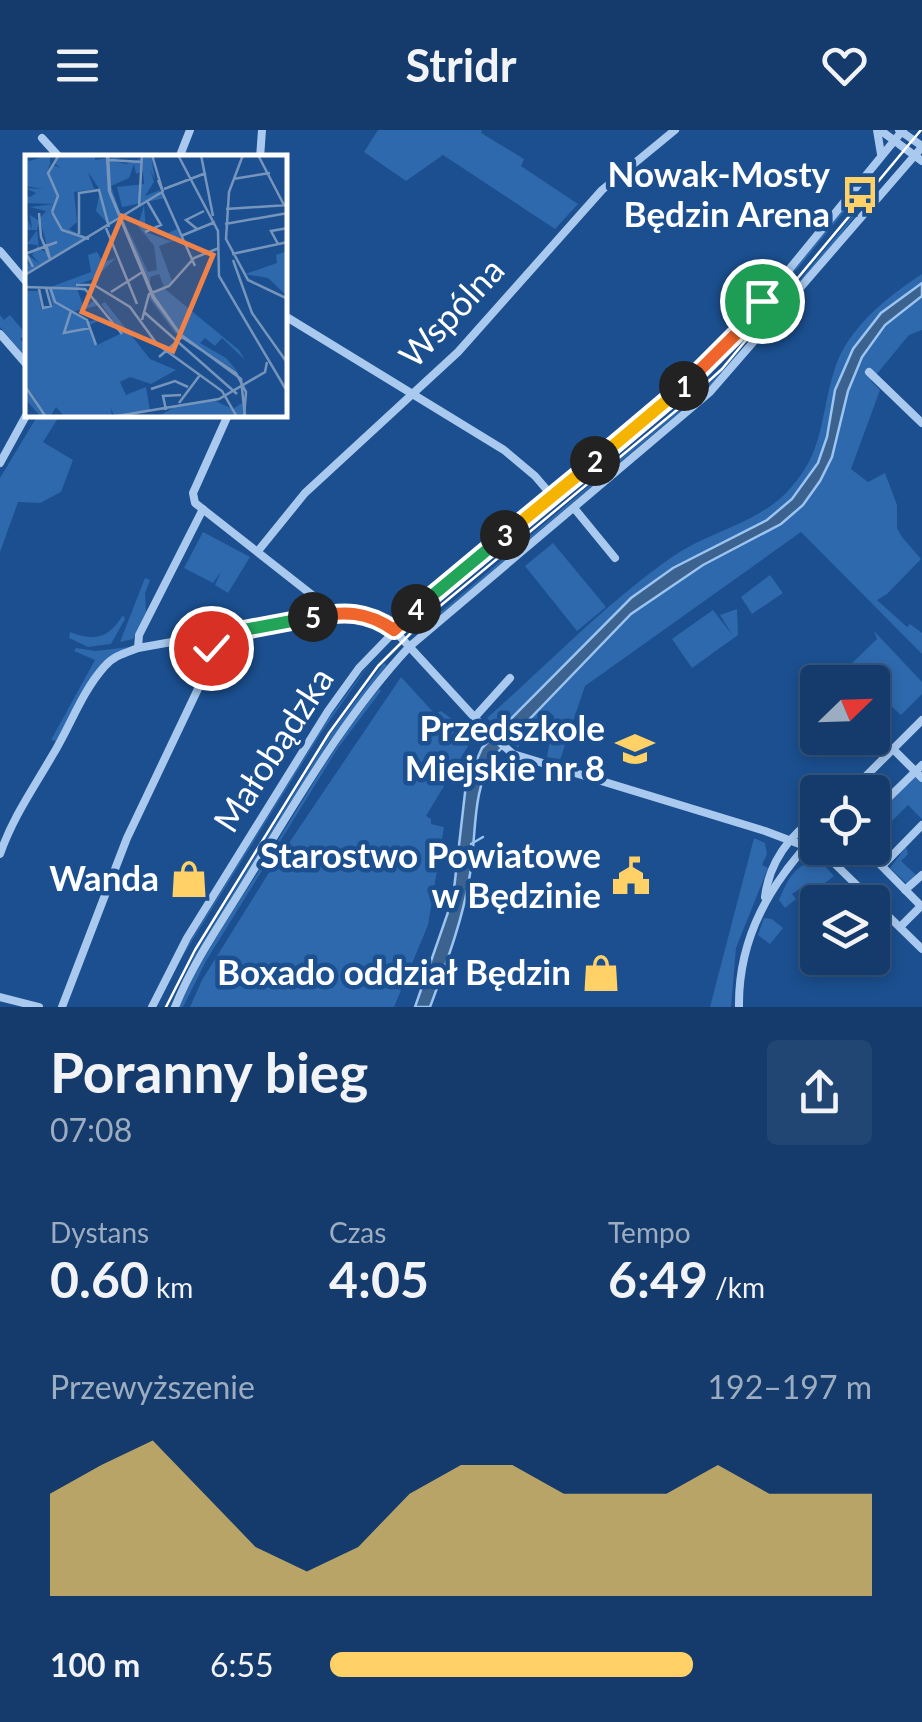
<!DOCTYPE html>
<html lang="pl">
<meta charset="utf-8">
<style>
:root{--surface:#143b6b;--page:#214673;--text:#f1f3f6;--muted:#9dadc1;--line:#33557e;--accent:#ffd166}
body{margin:0;font-family:Lato,sans-serif;background:var(--page);color:var(--text);height:100vh;display:flex;flex-direction:column;font-size:38px;white-space:nowrap}
*{box-sizing:border-box;margin:0}
p{font-size:32px;color:var(--muted)}
.icon{flex:none;width:55px;height:55px;fill:none;stroke:currentColor;stroke-width:2;stroke-linecap:round;stroke-linejoin:round}
.map{position:relative;height:877px;overflow:hidden}
.side{display:flex;flex-direction:column;background:var(--surface);flex:1}
.side>*{flex:none}
.needle{width:65px;rotate:67deg}
.controls{position:absolute;left:800px;top:535px;display:grid;gap:20px}
.controls a{display:grid;place-items:center;width:90px;height:90px;border-radius:10px;background:var(--surface);box-shadow:0 5px 15px #0003,0 0 0 2px var(--line);font-size:50px}
.pin{position:absolute;display:grid;place-items:center;width:85px;height:85px;color:#fff;margin:-42px;border:5px solid #fff;border-radius:50%;box-shadow:0 2px 10px #0007}
.km{position:absolute;width:50px;height:50px;margin:-25px;border-radius:50%;background:#222;color:#fff;font-size:28px;line-height:50px;text-align:center}
.round{display:grid;place-items:center;flex:none;width:105px;height:105px;border-radius:10px;background:var(--page)}
.headline{display:flex;align-items:center;justify-content:space-between;height:170px;padding:0 50px}
h1{font-size:55px;font-weight:700;line-height:75px}
.figures{display:grid;grid-template-columns:repeat(3,1fr);gap:15px;height:170px;padding:10px 50px}
.figures div{display:grid;align-content:center}
.figures b{font-size:50px;font-weight:700}
.figures small{font-size:28px;font-weight:400}
.figures p{font-size:28px}
.chart{height:280px;padding:20px 50px}
.chart p{display:flex;justify-content:space-between}
.chart svg{width:100%;height:180px;margin-top:10px;fill:var(--accent);opacity:.7}
ul{padding:0 50px;list-style:none;font-size:32px}
li{display:grid;grid-template-columns:160px 120px 1fr;align-items:center;height:75px}
li i{height:25px;border-radius:12px;background:var(--accent)}
header{display:flex;justify-content:space-between;align-items:center;height:130px;padding:0 50px;background:var(--surface);font-size:45px;font-weight:700}
.map>svg:first-child{display:block}
.green{fill:#2e69ad}
.water{fill:#3c6290;stroke:#9cc4f0;stroke-width:2.5}
.lines{fill:none;stroke-linecap:round;stroke-linejoin:round}
.stream{stroke:#9cc4f0;stroke-width:2.5}
.minor{stroke:#a9c9ee;stroke-width:8}
.tram{stroke:#fff;stroke-width:2.5}
.split-1-casing{stroke:#fff;stroke-width:20}
.split-2-casing{stroke:#fff;stroke-width:20}
.split-3-casing{stroke:#fff;stroke-width:20}
.split-4-casing{stroke:#fff;stroke-width:20}
.split-5-casing{stroke:#fff;stroke-width:20}
.split-6-casing{stroke:#fff;stroke-width:20}
.split-1{stroke:#f0652b;stroke-width:12}
.split-2{stroke:#f5b400;stroke-width:12}
.split-3{stroke:#f5b400;stroke-width:12}
.split-4{stroke:#22a559;stroke-width:12}
.split-5{stroke:#f0652b;stroke-width:12}
.split-6{stroke:#22a559;stroke-width:12}
.labels{text-anchor:middle;stroke-width:9;stroke-linejoin:round;paint-order:stroke}
.poi-label{font-size:35px;font-weight:bold;fill:#fff;stroke:#1b4f8f;text-anchor:end}
.street-label{font-size:35px;fill:#fff;stroke:#1b4f8f}
.inset-road{fill:none;stroke:#7695bc;stroke-width:2.5}
.view{fill:#ee8249;fill-opacity:0.15;stroke:#ee8249;stroke-width:5}
.inset-edge{fill:none;stroke:#fff;stroke-width:5}
</style>
<header><svg class="icon" aria-label="menu" viewBox="0 0 24 24"><path d="M4 6h16M4 12h16M4 18h16"/></svg>Stridr<svg class="icon" aria-label="heart" viewBox="0 0 24 24"><path d="M12 20l-8-8c-3-5 5-10 8-4 3-6 11-1 8 4z"/></svg></header>
<div class="map">
<svg width="922" height="877" viewBox="0 0 922 877">
<rect width="100%" height="100%" fill="#1b4f8f"/>
<g class="green">
<polygon points="378,0 482,0 481,3 524,29 521,36 578,74 555,99 443,25 406,51 364,22"/>
<path d="M 868,67 C 822,133 768,197 711,255 L 424,499 L 423,497 L 711,252 L 755,205 Z"/>
<polygon points="845,74 848,77 743,205 699,251 413,486 698,249 754,189"/>
<path d="M 922,144 L 922,200 L 909,205 L 871,251 L 880,260 L 851,339 L 868,352 L 885,343 L 897,375 L 897,398 L 902,407 L 921,429 L 887,464 L 877,470 L 907,497 L 910,494 L 922,503 L 922,524 L 801,402 L 585,556 L 560,630 L 547,627 L 554,586 L 549,582 L 521,611 L 518,618 L 487,588 C 548,534 605,474 672,427 C 708,402 753,395 785,364 C 826,323 819,287 835,238 C 848,198 888,166 922,144 Z"/>
<polygon points="0,185 4,190 10,185 26,204 20,209 27,218 27,229 0,197"/>
<polygon points="38,285 60,285 43,312 73,330 61,362 40,373 18,372 0,422 0,348"/>
<polygon points="203,402 250,427 228,463 215,455 221,442 213,453 184,438"/>
<polygon points="553,413 606,477 577,501 525,436"/>
<polygon points="770,445 783,463 752,484 741,467"/>
<polygon points="145,448 150,450 145,463 146,482 133,509 120,512"/>
<polygon points="737,479 738,505 692,538 672,509 713,480 733,506 720,485"/>
<path d="M 123,485 L 125,489 L 111,514 L 88,517 L 69,508 L 70,502 C 95,512 109,508 123,485 Z"/>
<polygon points="874,501 922,552 922,564 901,585 873,560 872,552 864,552 848,537 877,509"/>
<polygon points="129,517 103,532 56,611 51,610 95,530 74,521 76,518 96,521"/>
<polygon points="376,525 321,603 182,827 156,877 181,826 328,589"/>
<polygon points="384,533 387,535 328,613 190,835 169,877 194,826 332,602"/>
<polygon points="401,547 435,584 441,581 471,603 468,616 426,686 431,689 431,694 444,697 428,795 394,877 190,877 202,850 270,741"/>
<path d="M 379,559 L 381,561 L 338,618 L 206,831 L 183,877 L 179,877 C 203,823 238,775 269,725 C 304,669 337,610 379,559 Z"/>
<polygon points="914,646 922,651 922,689 908,675 878,705 873,698 873,689"/>
<polygon points="754,708 765,713 767,724 762,735 768,738 736,818 731,877 710,877"/>
<polygon points="906,717 908,724 901,731 916,745 907,754 890,738"/>
<path d="M 814,731 L 822,733 L 834,746 L 817,759 L 808,753 L 792,764 L 796,769 L 785,778 L 779,770 C 787,752 793,736 814,731 Z"/>
<polygon points="764,788 772,789 783,798 770,814 758,805"/>
</g>
<path class="water" d="M 922,153 L 922,166 L 885,195 L 862,227 L 848,261 L 832,327 L 820,351 L 803,375 L 781,394 L 703,435 L 631,484 L 495,625 C 471,660 477,703 470,744 C 463,790 446,834 430,877 L 415,877 L 453,768 L 466,654 L 482,618 L 631,468 L 673,438 L 767,390 L 792,369 L 818,333 L 827,307 L 835,260 L 853,219 L 881,183 Z"/>
<g class="lines">
<polyline class="stream" points="471,714 483,707"/>
<g class="minor">
<polyline points="877,0 881,24"/>
<polyline points="880,0 922,31"/>
<polyline points="899,0 922,16"/>
<polyline points="42,8 60,28"/>
<polyline points="179,28 190,0"/>
<polyline points="260,28 262,0"/>
<polyline points="0,121 28,154"/>
<polyline points="285,186 504,320 535,346 553,367"/>
<polyline points="0,204 28,236"/>
<polyline points="869,242 922,293"/>
<polyline points="228,285 193,363 195,373 335,483"/>
<polyline points="0,333 28,282"/>
<polyline points="574,378 615,428"/>
<polyline points="258,421 305,363 458,222 602,60 675,0"/>
<polyline points="138,518 139,505 203,379"/>
<polyline points="474,588 510,548"/>
<polyline points="894,620 922,648"/>
<polyline points="850,662 922,590"/>
<polyline points="872,684 922,635"/>
<polyline points="864,718 921,776 900,797"/>
<path d="M 0,724 C 13,687 33,659 52,626 C 70,597 81,563 104,537 C 113,526 125,523 138,518 L 335,483 L 365,484 L 394,500 L 487,601 L 513,624 L 765,701 L 810,718 L 834,733 L 922,819"/>
<polyline points="882,736 922,695"/>
<polyline points="905,760 922,745"/>
<path d="M 765,767 C 769,733 789,705 818,686"/>
<polyline points="0,867 39,877"/>
<polyline points="62,877 127,708 206,542 212,506"/>
<polyline points="152,877 187,808 328,581 359,538 426,469 700,242 738,202 903,0"/>
<path d="M 175,877 C 194,830 225,787 251,744 C 300,665 346,585 409,517 L 710,262 L 922,17"/>
<path d="M 739,877 C 738,807 771,752 818,703"/>
</g>
<polyline class="tram" points="166,877 195,820 329,603 378,536 428,486 678,279 722,239 921,0"/>
</g>
<g class="lines">
<g class="split-1-casing">
<polyline id="split-1" points="684,256 738,202 762,171"/>
</g>
<g class="split-2-casing">
<polyline id="split-2" points="595,331 684,256"/>
</g>
<g class="split-3-casing">
<polyline id="split-3" points="505,405 595,331"/>
</g>
<g class="split-4-casing">
<polyline id="split-4" points="416,479 505,405"/>
</g>
<g class="split-5-casing">
<path id="split-5" d="M 313,487 C 344,481 367,481 394,500 L 416,479"/>
</g>
<g class="split-6-casing">
<polyline id="split-6" points="211,518 212,506 313,487"/>
</g>
<use href="#split-1" class="split-1"/>
<use href="#split-2" class="split-2"/>
<use href="#split-3" class="split-3"/>
<use href="#split-4" class="split-4"/>
<use href="#split-5" class="split-5"/>
<use href="#split-6" class="split-6"/>
</g>
<defs>
<g id="bus-bare" transform="scale(3)"><path d="M-5-6H5V4H4V6H2V4H-2V6H-4V4H-5ZM-3.5-4V0h7V-4ZM-3.5 1.2v1.5H-2V1.2ZM2 1.2v1.5H3.5V1.2Z" fill="#ffd166" stroke="#1b4f8f" stroke-width="2.5" paint-order="stroke"/></g>
<g id="school-bare" transform="scale(3)"><path d="M0-5L7-2L0 1L-7-2ZM-4 1L0 2.5L4 1V4Q0 6-4 4Z" fill="#ffd166" stroke="#1b4f8f" stroke-width="2.5" paint-order="stroke"/></g>
<g id="civic-bare" transform="scale(3)"><path d="M-.6-6.5H3V-4.5H.6V-3L4-1V1h2V6H-6V1h2V-1L-.6-3ZM-1.2 2.5V6h2.4V2.5Z" fill="#ffd166" stroke="#1b4f8f" stroke-width="2.5" paint-order="stroke"/></g>
<g id="shop-bare" transform="scale(3)"><path d="M-5-2.5h2.3a2.7 3.5 0 0 1 5.4 0H5L5.5 6h-11ZM-1.5-2.5h3a1.5 2.3 0 0 0-3 0Z" fill="#ffd166" stroke="#1b4f8f" stroke-width="2.5" paint-order="stroke"/></g>
</defs>
<g fill-rule="evenodd">
<use href="#bus-bare" x="860" y="65"/>
<use href="#school-bare" x="635" y="619"/>
<use href="#civic-bare" x="631" y="746"/>
<use href="#shop-bare" x="189" y="749"/>
<use href="#shop-bare" x="601" y="843"/>
</g>
<g class="labels">
<g class="poi-label">
<text x="830" y="57">Nowak-Mosty<tspan x="830" dy="40">Będzin Arena</tspan></text>
<text x="605" y="611">Przedszkole<tspan x="605" dy="40">Miejskie nr 8</tspan></text>
<text x="601" y="738">Starostwo Powiatowe<tspan x="601" dy="40">w Będzinie</tspan></text>
<text x="159" y="761">Wanda</text>
<text x="571" y="855">Boxado oddział Będzin</text>
</g>
<g class="street-label">
<text transform="translate(452 183) rotate(-47)" y="12">Wspólna</text>
<text transform="translate(274 620) rotate(-57)" y="12">Małobądzka</text>
</g>
</g>
<g transform="translate(25 25)">
<rect width="262" height="262" fill="#1b4f8f"/>
<path d="M 1,0 L 4,6 L 25,0 L 25,10 L 31,0 L 24,11 L 23,19 L 28,10 L 36,13 L 30,9 L 36,0 L 70,0 L 70,5 L 102,0 L 88,6 L 101,9 L 126,0 L 130,25 L 125,14 L 129,27 L 120,41 L 135,35 L 134,39 L 139,37 L 140,43 L 97,52 L 92,32 L 119,29 L 118,16 L 111,19 L 109,9 L 104,23 L 86,31 L 96,60 L 101,59 L 84,70 L 71,56 L 75,35 L 63,17 L 69,34 L 49,37 L 52,67 L 44,74 L 63,84 L 0,119 L 0,107 L 6,111 L 0,104 L 0,100 L 7,112 L 3,100 L 15,109 L 7,100 L 13,90 L 2,89 L 12,75 L 14,93 L 24,99 L 15,65 L 12,75 L 2,75 L 0,70 L 0,92 L 0,60 L 7,74 L 5,60 L 13,65 L 21,56 L 5,52 L 29,49 L 0,48 L 0,39 L 5,42 L 11,38 L 0,33 L 19,34 L 0,31 ZM 119,50 L 121,77 L 145,86 L 151,82 L 143,78 L 152,74 L 156,83 L 134,91 L 147,126 L 140,134 L 214,195 L 220,205 L 197,183 L 190,191 L 180,183 L 175,188 L 201,203 L 213,217 L 150,178 L 122,140 L 139,132 L 134,119 L 125,122 L 125,135 L 102,72 L 123,117 L 132,115 L 129,91 L 113,71 ZM 262,96 L 262,141 L 243,123 L 220,119 L 252,108 L 251,100 ZM 72,97 L 78,107 L 91,103 L 69,124 L 50,130 L 65,138 L 52,134 L 59,153 L 71,144 L 75,150 L 47,157 L 62,167 L 83,162 L 64,170 L 72,190 L 97,178 L 76,149 L 80,147 L 125,204 L 151,215 L 126,229 L 105,222 L 95,227 L 101,240 L 121,232 L 125,256 L 89,261 L 86,253 L 87,262 L 40,262 L 31,252 L 25,262 L 16,262 L 0,244 L 0,232 L 13,247 L 0,229 L 1,136 L 14,136 L 16,154 L 28,151 L 23,133 L 66,117 L 63,100 ZM 188,245 L 208,254 L 220,246 L 222,262 L 132,262 L 155,249 Z" fill="#2e69ad"/>
<path class="inset-road" d="M 82,0 L 84,36 L 128,143 L 157,182 L 211,218 L 221,237 L 219,262M 83,0 L 85,37 L 129,142 L 155,179 L 216,224 L 220,262M 127,0 L 138,37 L 133,25M 153,0 L 193,76 L 194,121 L 263,238M 176,0 L 188,61M 218,0 L 204,37 L 201,84 L 223,125 L 263,144M 233,0 L 259,50M 84,5 L 117,7M 208,24 L 245,18M 139,34 L 181,18M 137,37 L 170,111M 114,52 L 117,0M 201,54 L 263,50M 27,57 L 33,41 L 23,18 L 34,0M 27,57 L 37,75 L 64,84M 14,58 L 16,82 L 25,104 L 21,89M 1,60 L 1,98 L 8,112M 200,69 L 263,58M 81,73 L 112,149M 172,74 L 161,65 L 179,56M 120,77 L 136,70 L 122,46M 54,79 L 54,38 L 74,35 L 84,72M 156,81 L 190,67M 253,89 L 246,76 L 263,73M 0,99 L 32,87M 207,99 L 263,87M 208,105 L 227,158 L 263,209M 0,120 L 137,37M 51,130 L 69,130 L 105,152 L 132,189 L 197,236 L 212,262M 0,132 L 60,134 L 97,179M 25,132 L 30,147 L 62,165 L 71,190M 14,134 L 18,153 L 26,151 L 21,133M 86,137 L 119,116M 46,156 L 39,178 L 65,173M 119,157 L 212,239M 117,165 L 124,139 L 144,131 L 169,103 L 194,93M 134,202 L 157,182M 0,231 L 21,262M 126,234 L 150,226 L 163,232M 154,248 L 175,220M 141,255 L 138,241 L 156,240M 86,262 L 194,244 L 240,217 L 242,207"/>
<path class="view" d="M 97,61 L 188,100 L 148,196 L 57,157 Z"/>
<rect width="262" height="262" class="inset-edge"/>
</g>
</svg>
<div class="controls">
<a><svg class="needle" viewBox="-14 -14 28 28"><path d="M0-13l5 13h-10z" fill="#e53935"/><path d="M0 13l5-13h-10z" fill="#9dadc1"/></svg></a>
<a><svg class="icon" aria-label="locate" viewBox="0 0 24 24"><circle cx="12" cy="12" r="6"/><path d="M12 2v4M12 18v4M2 12h4M18 12h4"/></svg></a>
<a><svg class="icon" aria-label="layers" viewBox="0 0 24 24"><path d="M12 4l9 5-9 5-9-5zM3 14l9 5 9-5"/></svg></a>
</div>
<div class="pin" style="left:762px;top:171px;background:#1e9e55"><svg class="icon" aria-label="arrive" viewBox="0 0 24 24"><path d="M6 21V4h12l-3 4 3 4H6"/></svg></div>
<div class="pin" style="left:211px;top:518px;background:#d93025"><svg class="icon" aria-label="check" viewBox="0 0 24 24"><path d="M5 12l5 5 9-10"/></svg></div>
<b class="km" style="left:684px;top:256px">1</b>
<b class="km" style="left:595px;top:331px">2</b>
<b class="km" style="left:505px;top:405px">3</b>
<b class="km" style="left:416px;top:479px">4</b>
<b class="km" style="left:313px;top:487px">5</b>
</div>
<section class="side">
<div class="headline"><div><h1>Poranny bieg</h1><p>07:08</p></div><a class="round"><svg class="icon" aria-label="share" viewBox="0 0 24 24"><path d="M12 15V3M7 8l5-5 5 5M5 13v7h14v-7"/></svg></a></div>
<div class="figures">
<div><p>Dystans</p><b>0.60<small> km</small></b></div>
<div><p>Czas</p><b>4:05</b></div>
<div><p>Tempo</p><b>6:49<small> /km</small></b></div>
</div>
<div class="chart"><p><span>Przewyższenie</span>192–197 m</p>
<svg viewBox="0 0 160 44" preserveAspectRatio="none"><path d="M0 44V19L10 12L20 6L30 19L40 32L50 38L60 32L70 19L80 12L90 12L100 19L110 19L120 19L130 12L140 19L150 19L160 19V44z"/></svg>
</div>
<ul>
<li><b>100 m</b>6:55<i style="width:67%"></i></li>
</ul>
</section>
